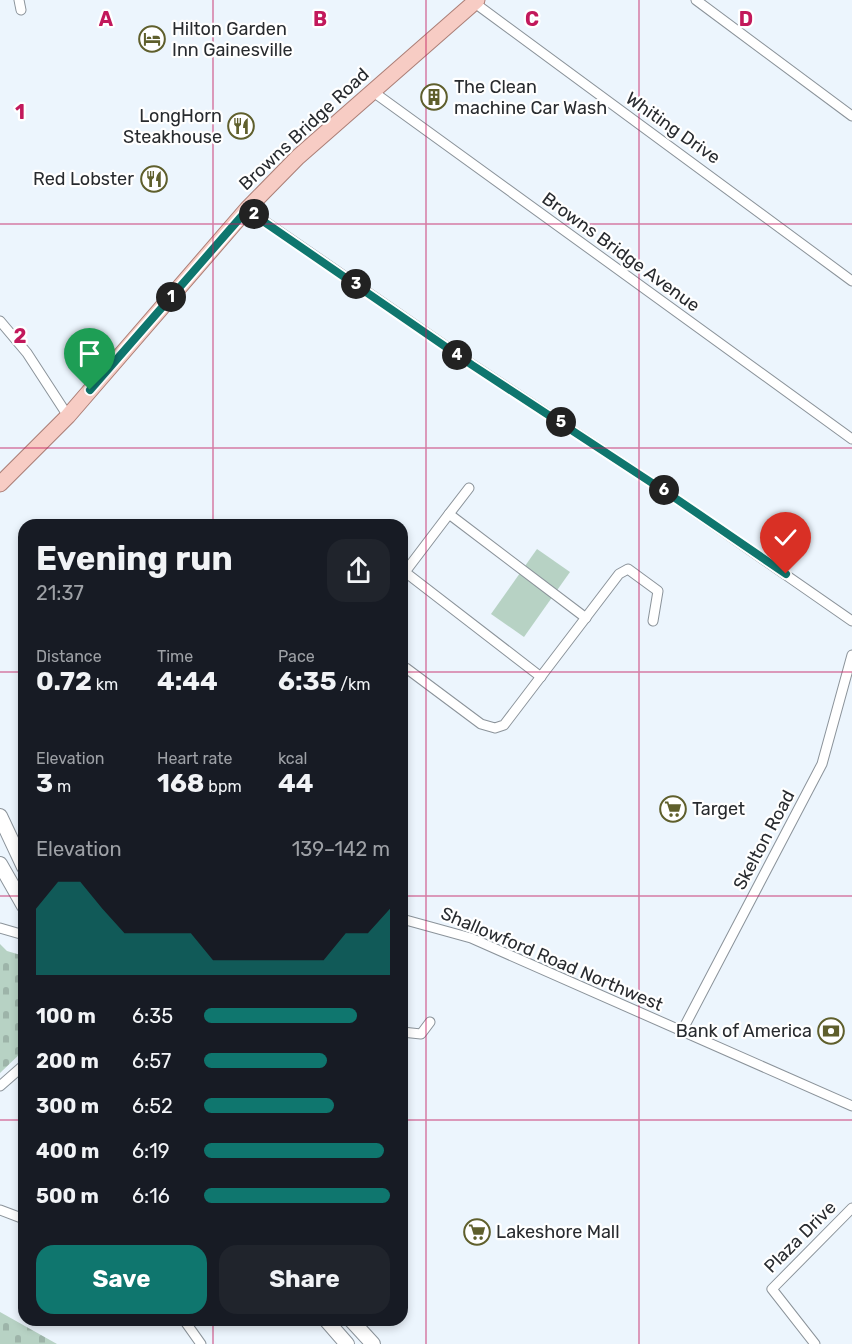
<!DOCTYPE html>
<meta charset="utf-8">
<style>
:root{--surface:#171b24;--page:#20242c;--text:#f1f3f6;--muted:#9ea1a6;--accent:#0f766e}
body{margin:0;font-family:Rubik,sans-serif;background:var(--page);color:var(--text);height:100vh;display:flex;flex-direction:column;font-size:22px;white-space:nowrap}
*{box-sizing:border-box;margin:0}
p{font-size:20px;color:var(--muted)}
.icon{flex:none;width:33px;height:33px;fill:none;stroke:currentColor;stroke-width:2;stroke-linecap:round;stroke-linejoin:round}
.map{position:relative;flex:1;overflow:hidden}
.drawer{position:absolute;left:18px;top:519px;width:390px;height:807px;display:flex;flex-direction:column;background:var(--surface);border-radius:18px;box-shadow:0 3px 9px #0003}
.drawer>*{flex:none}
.pin{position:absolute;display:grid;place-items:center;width:51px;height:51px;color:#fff;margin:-62px -26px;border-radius:50% 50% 50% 0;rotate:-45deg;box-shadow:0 0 6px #0007}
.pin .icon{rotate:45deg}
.km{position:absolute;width:30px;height:30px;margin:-15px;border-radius:50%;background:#222;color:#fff;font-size:16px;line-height:30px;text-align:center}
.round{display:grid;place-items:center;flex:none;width:63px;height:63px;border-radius:18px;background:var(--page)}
.head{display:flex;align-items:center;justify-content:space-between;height:102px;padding:0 18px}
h1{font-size:33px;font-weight:700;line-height:45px}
.metrics{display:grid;grid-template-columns:repeat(3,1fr);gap:9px;height:102px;padding:6px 18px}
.metrics div{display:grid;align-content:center}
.metrics b{font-size:26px;font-weight:700}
.metrics small{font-size:16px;font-weight:400}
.metrics p{font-size:16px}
.chart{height:168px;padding:12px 18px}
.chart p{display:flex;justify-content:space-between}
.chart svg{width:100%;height:108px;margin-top:6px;fill:var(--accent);opacity:.7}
.primary-button{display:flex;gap:12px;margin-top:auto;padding:12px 18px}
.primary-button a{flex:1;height:69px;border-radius:18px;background:var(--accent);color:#fff;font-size:24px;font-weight:700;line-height:69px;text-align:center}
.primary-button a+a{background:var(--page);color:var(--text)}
ul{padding:0 18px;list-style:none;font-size:20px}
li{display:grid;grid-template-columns:96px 72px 1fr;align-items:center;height:45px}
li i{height:15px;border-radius:8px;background:var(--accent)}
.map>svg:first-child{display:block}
.green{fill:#b7d2c4}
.cemetery{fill:url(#cemetery-stones)}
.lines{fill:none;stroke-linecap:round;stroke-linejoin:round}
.street-casing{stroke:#8b939a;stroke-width:11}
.secondary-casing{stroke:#8b939a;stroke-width:16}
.primary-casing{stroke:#ab7e76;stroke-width:17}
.street{stroke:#fff;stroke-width:9}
.secondary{stroke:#fff;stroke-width:14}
.primary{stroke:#f7ccc4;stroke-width:15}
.route-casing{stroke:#fff;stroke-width:12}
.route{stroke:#0f766e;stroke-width:8}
.grid{fill:none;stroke:#c2185b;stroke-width:1.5;stroke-opacity:0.55}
.labels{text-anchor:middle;stroke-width:4.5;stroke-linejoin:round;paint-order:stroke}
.poi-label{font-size:18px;fill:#282b2f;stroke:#fff;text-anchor:start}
.street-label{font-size:18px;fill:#282b2f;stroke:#fff}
.grid-label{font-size:20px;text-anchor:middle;font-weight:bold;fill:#c2185b;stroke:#fff;stroke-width:4.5;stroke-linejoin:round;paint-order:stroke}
</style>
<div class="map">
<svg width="852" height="1344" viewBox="0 0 852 1344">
<defs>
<pattern id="cemetery-stones" width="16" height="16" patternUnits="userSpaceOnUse" patternTransform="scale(1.5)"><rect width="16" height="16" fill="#b7d2c4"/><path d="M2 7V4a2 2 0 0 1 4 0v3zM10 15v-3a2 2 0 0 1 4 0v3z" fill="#9db4a9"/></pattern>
</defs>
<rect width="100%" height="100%" fill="#ecf5fd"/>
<polygon class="green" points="537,549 570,572 524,637 491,614"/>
<g class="cemetery">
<polygon points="0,944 7,951 24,956 24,1050 0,1073"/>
<polygon points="0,1312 57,1344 0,1344"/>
</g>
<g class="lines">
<g class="street-casing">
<g id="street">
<polyline points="19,0 21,10"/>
<polyline points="696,0 852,116"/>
<polyline points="472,1 852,281"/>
<polyline points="372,91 852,439"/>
<polyline points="247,209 473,365 678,500 852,621"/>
<polyline points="0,321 27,353 68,416"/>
<polyline points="449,514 469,488"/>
<polyline points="402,673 406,668 481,724 495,728 504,725 619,574 628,569 658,591 653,621"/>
<polyline points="541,677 405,572 449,514 586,618"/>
<polyline points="402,919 471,938 852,1106"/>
<polyline points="0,928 24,935"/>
<polyline points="682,1031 822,764 852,655"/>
<polyline points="402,1032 421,1034 430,1022"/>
<polyline points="0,1086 24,1065"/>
<polyline points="0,1210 24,1219"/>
<polyline points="184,1320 201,1344"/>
<polyline points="815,1344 772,1289 852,1208"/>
</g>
</g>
<g class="secondary-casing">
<g id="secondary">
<polyline points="0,816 24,867"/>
<polyline points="0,864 24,906"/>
<polyline points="326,1320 347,1344"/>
<polyline points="351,1320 373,1344"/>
</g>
</g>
<g class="primary-casing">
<polyline id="primary" points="0,484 68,416 247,209 298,157 477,0"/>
</g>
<use href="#street" class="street"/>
<use href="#secondary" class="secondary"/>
<use href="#primary" class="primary"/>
</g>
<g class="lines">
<g class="route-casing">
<polyline id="route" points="90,390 247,210 472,365 678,500 786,574"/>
</g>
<use href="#route" class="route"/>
</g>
<path class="grid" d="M 213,0 L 213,525M 426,0 L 426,1344M 639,0 L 639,1344M 0,224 L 852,224M 0,448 L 852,448M 0,672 L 24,672M 402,672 L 852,672M 0,896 L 24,896M 402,896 L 852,896M 0,1120 L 24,1120M 402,1120 L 852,1120M 213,1320 L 213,1344"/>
<defs>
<g id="hotel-ring" transform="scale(1.35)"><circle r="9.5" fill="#fff" stroke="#5f5f2c" stroke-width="1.5"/><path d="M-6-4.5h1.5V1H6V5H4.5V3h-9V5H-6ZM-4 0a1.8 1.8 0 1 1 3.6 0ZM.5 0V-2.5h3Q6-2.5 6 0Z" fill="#5f5f2c"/></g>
<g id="building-ring" transform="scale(1.35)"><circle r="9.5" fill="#fff" stroke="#5f5f2c" stroke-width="1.5"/><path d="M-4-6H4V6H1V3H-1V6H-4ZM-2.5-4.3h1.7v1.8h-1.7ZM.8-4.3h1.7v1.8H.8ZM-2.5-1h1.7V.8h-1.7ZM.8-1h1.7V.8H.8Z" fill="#5f5f2c"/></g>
<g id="restaurant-ring" transform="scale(1.35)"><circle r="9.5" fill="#fff" stroke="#5f5f2c" stroke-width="1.5"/><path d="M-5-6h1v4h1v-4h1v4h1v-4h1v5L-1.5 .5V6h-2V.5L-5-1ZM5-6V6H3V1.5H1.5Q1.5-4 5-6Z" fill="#5f5f2c"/></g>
<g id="supermarket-ring" transform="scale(1.35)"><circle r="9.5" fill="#fff" stroke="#5f5f2c" stroke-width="1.5"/><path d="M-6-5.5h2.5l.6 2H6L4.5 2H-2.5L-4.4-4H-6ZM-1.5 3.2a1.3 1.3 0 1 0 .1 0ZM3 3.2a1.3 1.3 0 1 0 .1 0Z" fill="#5f5f2c"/></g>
<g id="bank-ring" transform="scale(1.35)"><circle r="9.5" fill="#fff" stroke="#5f5f2c" stroke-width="1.5"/><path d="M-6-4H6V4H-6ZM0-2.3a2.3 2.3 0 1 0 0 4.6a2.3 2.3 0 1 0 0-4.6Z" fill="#5f5f2c"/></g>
</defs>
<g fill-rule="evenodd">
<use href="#hotel-ring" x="152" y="39"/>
<use href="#building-ring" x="434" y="97"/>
<use href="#restaurant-ring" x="241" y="126"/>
<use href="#restaurant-ring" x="154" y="179"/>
<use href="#supermarket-ring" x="673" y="809"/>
<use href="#bank-ring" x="831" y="1031"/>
<use href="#supermarket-ring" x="477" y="1232"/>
</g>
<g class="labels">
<g class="poi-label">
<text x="172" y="35">Hilton Garden<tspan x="172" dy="21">Inn Gainesville</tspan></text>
<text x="454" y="93">The Clean<tspan x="454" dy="21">machine Car Wash</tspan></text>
<text x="222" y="122" text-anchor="end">LongHorn<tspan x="222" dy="21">Steakhouse</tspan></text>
<text x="134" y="185" text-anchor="end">Red Lobster</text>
<text x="692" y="815">Target</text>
<text x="812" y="1037" text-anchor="end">Bank of America</text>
<text x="496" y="1238">Lakeshore Mall</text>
</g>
<g class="street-label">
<text transform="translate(673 128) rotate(35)" y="6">Whiting Drive</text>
<text transform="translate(304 129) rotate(-43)" y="6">Browns Bridge Road</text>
<text transform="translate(621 252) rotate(36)" y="6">Browns Bridge Avenue</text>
<text transform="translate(764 840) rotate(-62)" y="6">Skelton Road</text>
<text transform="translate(552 959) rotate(23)" y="6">Shallowford Road Northwest</text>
<text transform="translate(800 1237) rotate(-45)" y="6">Plaza Drive</text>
</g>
</g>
<g class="grid-label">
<text x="106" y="26">A</text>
<text x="320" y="26">B</text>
<text x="532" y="26">C</text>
<text x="746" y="26">D</text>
<text x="20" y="119">1</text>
<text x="20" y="343">2</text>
</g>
</svg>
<div class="pin" style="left:90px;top:390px;background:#1e9e55"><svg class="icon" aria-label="arrive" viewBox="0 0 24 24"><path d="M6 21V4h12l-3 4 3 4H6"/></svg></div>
<div class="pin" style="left:786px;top:574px;background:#d93025"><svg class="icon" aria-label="check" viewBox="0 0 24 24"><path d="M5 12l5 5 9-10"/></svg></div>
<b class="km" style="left:171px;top:297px">1</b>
<b class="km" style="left:254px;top:214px">2</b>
<b class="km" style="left:356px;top:284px">3</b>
<b class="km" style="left:457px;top:355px">4</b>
<b class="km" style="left:561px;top:422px">5</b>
<b class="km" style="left:664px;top:490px">6</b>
<section class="drawer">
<div class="head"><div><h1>Evening run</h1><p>21:37</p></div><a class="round"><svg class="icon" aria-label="share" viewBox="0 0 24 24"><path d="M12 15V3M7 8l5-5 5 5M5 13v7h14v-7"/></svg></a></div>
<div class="metrics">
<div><p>Distance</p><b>0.72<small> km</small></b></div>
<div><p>Time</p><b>4:44</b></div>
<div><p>Pace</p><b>6:35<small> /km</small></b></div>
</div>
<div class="metrics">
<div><p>Elevation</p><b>3<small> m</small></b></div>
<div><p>Heart rate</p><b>168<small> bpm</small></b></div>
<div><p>kcal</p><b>44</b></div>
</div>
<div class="chart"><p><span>Elevation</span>139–142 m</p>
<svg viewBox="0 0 160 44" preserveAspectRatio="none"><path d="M0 44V17L10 6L20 6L30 17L40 27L50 27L60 27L70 27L80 38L90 38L100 38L110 38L120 38L130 38L140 27L150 27L160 17V44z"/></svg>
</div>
<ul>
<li><b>100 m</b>6:35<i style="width:82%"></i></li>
<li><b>200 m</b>6:57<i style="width:66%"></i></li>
<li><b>300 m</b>6:52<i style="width:70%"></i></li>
<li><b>400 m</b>6:19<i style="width:97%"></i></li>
<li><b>500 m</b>6:16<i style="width:100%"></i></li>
</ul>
<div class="primary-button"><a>Save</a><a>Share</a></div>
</section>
</div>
